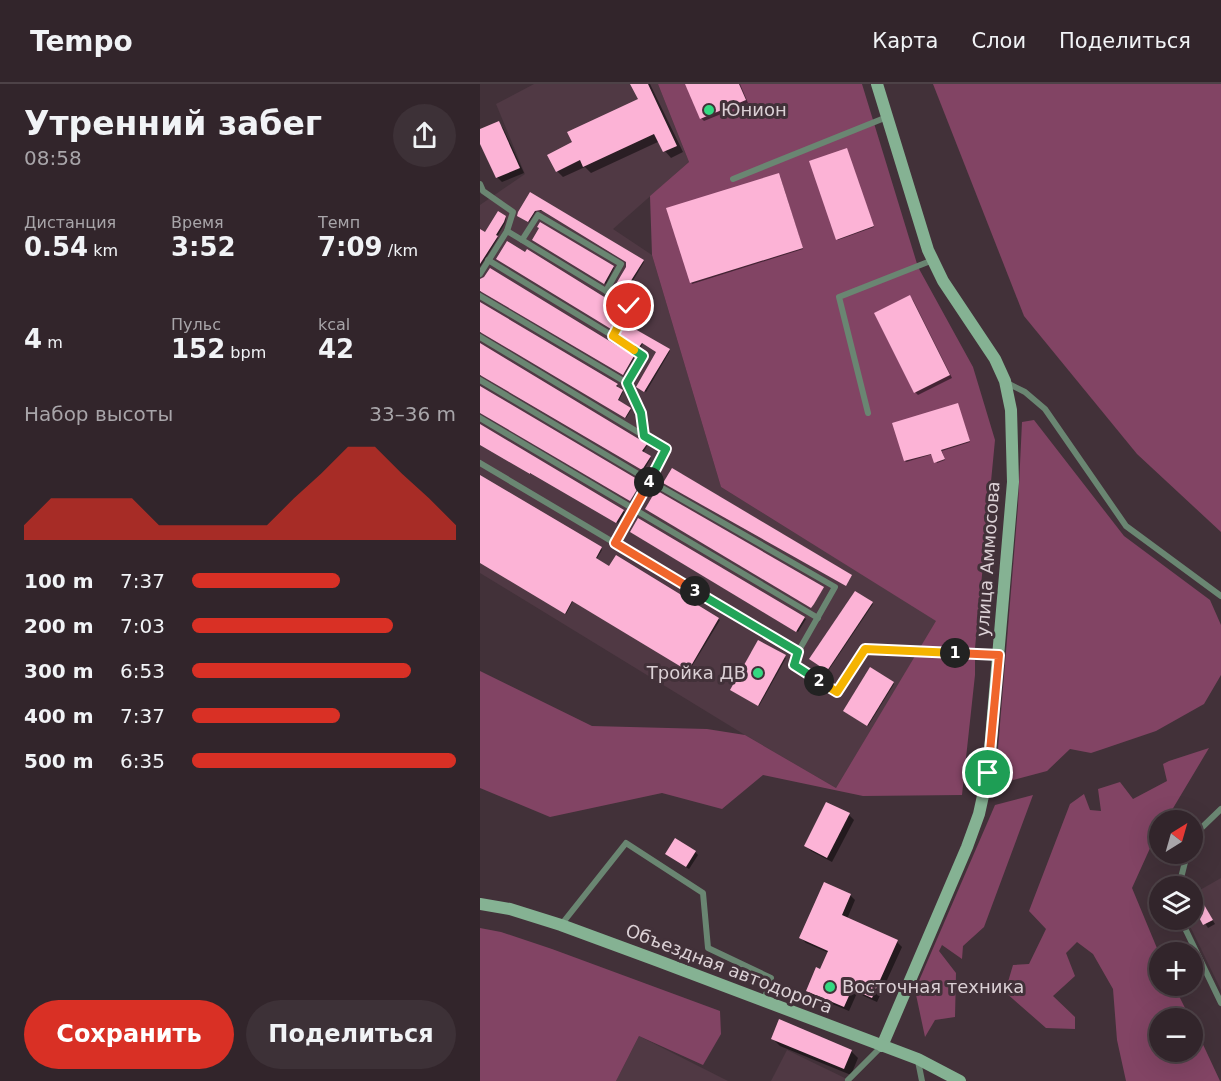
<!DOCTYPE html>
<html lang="ru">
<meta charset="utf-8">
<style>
:root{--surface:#32252b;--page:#3d3137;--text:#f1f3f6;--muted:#a8a5a9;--line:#4d4247;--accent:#d93025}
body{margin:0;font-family:"DejaVu Sans",sans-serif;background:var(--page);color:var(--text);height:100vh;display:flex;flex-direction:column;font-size:22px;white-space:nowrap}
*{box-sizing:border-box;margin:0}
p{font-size:20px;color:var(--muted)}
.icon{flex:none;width:33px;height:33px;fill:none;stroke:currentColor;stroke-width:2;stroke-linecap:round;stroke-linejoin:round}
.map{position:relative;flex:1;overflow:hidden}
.drawer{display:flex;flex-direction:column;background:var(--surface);width:480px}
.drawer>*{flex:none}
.needle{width:39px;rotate:37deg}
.tools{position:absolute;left:669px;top:726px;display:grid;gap:12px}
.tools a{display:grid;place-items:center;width:54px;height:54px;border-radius:50%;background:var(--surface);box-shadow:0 6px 24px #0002,0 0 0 2px var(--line);font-size:30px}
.pin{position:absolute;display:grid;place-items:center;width:51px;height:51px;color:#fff;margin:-26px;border:3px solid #fff;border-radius:50%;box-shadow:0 2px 6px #0007}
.km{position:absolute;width:30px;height:30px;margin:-15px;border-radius:50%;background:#222;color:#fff;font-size:16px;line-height:30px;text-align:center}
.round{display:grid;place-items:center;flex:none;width:63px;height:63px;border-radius:32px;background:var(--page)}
.headline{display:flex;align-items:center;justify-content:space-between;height:102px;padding:0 24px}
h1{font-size:33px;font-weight:600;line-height:45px}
.metrics{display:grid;grid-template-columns:repeat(3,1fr);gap:9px;height:102px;padding:6px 24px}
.metrics div{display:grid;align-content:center}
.metrics b{font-size:26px;font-weight:600}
.metrics small{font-size:16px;font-weight:400}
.metrics p{font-size:16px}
.chart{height:168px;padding:12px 24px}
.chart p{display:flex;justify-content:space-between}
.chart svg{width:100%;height:108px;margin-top:6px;fill:var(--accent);opacity:.7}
.cta{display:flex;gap:12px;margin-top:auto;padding:12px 24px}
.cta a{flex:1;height:69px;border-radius:36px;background:var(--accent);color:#fff;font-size:24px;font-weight:600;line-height:69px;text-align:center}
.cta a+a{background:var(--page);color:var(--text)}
ul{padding:0 24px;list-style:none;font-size:20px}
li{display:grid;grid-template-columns:96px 72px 1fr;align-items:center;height:45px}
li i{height:15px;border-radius:8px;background:var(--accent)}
header{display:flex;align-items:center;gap:36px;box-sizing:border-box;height:84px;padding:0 30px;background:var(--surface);border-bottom:2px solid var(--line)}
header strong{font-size:28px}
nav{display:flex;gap:33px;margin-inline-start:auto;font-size:21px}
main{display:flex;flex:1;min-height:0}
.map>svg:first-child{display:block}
.built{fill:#503944}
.green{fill:#824464}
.shadow{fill:#0007}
.building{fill:#fcb3d6}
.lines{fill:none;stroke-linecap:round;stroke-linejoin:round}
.lane{stroke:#6a8672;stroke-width:6}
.secondary{stroke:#85b293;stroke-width:12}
.split-1-casing{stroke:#fff;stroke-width:12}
.split-2-casing{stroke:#fff;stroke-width:12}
.split-3-casing{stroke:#fff;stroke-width:12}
.split-4-casing{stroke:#fff;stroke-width:12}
.split-5-casing{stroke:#fff;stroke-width:12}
.split-6-casing{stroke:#fff;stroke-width:12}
.split-1{stroke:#f0652b;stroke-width:8}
.split-2{stroke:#f5b400;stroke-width:8}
.split-3{stroke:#22a559;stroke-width:8}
.split-4{stroke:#f0652b;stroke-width:8}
.split-5{stroke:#22a559;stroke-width:8}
.split-6{stroke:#f5b400;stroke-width:8}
.poi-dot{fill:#34d881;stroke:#423139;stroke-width:2}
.labels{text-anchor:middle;stroke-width:6;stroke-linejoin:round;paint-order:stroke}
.poi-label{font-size:18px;fill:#dbd0d5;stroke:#423139;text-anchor:start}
.street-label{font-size:18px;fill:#dbd0d5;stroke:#423139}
</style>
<header>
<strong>Tempo</strong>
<nav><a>Карта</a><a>Слои</a><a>Поделиться</a></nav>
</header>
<main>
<section class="drawer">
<div class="headline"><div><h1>Утренний забег</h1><p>08:58</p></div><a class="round"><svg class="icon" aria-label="share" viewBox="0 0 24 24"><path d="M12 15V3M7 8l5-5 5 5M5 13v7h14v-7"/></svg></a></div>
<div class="metrics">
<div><p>Дистанция</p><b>0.54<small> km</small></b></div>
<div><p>Время</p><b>3:52</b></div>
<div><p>Темп</p><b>7:09<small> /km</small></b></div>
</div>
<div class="metrics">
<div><b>4<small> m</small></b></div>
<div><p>Пульс</p><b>152<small> bpm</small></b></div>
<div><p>kcal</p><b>42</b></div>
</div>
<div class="chart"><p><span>Набор высоты</span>33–36 m</p>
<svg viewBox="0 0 160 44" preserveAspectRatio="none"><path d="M0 44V38L10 27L20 27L30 27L40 27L50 38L60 38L70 38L80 38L90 38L100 27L110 17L120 6L130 6L140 17L150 27L160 38V44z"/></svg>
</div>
<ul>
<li><b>100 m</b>7:37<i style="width:56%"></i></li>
<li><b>200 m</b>7:03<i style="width:76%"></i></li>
<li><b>300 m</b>6:53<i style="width:83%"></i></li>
<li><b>400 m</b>7:37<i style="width:56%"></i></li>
<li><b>500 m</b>6:35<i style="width:100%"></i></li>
</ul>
<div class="cta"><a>Сохранить</a><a>Поделиться</a></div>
</section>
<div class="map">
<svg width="741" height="997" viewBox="0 0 741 997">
<rect width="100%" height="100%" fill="#423139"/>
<g class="built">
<polygon points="54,0 178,0 209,78 133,145 172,171 241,403 457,537 356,704 265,651 0,489 0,121 45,90 16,20"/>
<polygon points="741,794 741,906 707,836 712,836 713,810"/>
<polygon points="159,952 248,997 136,997"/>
<polygon points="307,966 371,997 291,997"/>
</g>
<g class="green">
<polygon points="178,0 382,0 438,183 493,283 515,356 495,564 495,591 482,711 383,712 283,691 242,725 182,709 70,733 0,704 0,587 112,642 227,645 265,651 356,704 456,537 241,403 172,171 170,112 209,78"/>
<polygon points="453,0 741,0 741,448 657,370 544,232"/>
<polygon points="554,336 644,452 730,516 741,541 741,591 724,620 676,647 623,665 611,669 590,665 567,687 515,701 538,422 542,338"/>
<polygon points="729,664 686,736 680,736 679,748 671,762 652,804 679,869 680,902 694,902 710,934 680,934 680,968 712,968 713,939 740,997 646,997 637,956 633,905 613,870 597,858 586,869 595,892 573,912 595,933 595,945 566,944 525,908 533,881 549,880 566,845 549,827 590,720 604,710 610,726 621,727 618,705 640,698 653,715 687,697 683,680 689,677"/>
<polygon points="553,711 504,843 483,862 482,875 462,861 459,867 476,889 475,933 455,936 445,953 435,906 515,721"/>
<polygon points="0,844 21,848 72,865 240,927 241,950 223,981 159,952 136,997 0,997"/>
</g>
<g class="shadow">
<polygon points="152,0 170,0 203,68 191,74 185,67 180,57 111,89 105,83 83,93 77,87 94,59 160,16"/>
<polygon points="207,0 260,0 268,19 224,37 221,34"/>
<polygon points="18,39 23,44 44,89 22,98 17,93 0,56 0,47"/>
<polygon points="367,67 394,143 358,156 357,155"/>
<polygon points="300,92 323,165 212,200 211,198"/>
<polygon points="50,110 164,178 148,205 172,219 156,247 190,267 166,308 159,303 178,268 163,259 161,263 142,250 156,223 153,217 135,205 147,183 147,177 63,127 56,127 49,138 40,132"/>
<polygon points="25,133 26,135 25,139 17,153 18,154 0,183 0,147 6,150"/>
<polygon points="55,157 133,183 134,184 126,200"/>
<polygon points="19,175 141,225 142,226 132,245"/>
<polygon points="0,196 153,273 154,274 144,290 5,208 0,208"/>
<polygon points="430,213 433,216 472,294 438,311 435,308"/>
<polygon points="0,219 137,301 138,302 137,304 143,308 138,318 151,326 146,334 5,249 0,249"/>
<polygon points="0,260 166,361 167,362 163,369 171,374 164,386 5,292 0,292"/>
<polygon points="478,321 490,358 462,367 465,376 457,379 453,370 426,378 425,377"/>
<polygon points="0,342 143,427 145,428 138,439 52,388 51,390 0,360"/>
<polygon points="0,393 121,464 122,466 116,476 130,484 136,474 238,535 240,536 209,587 93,517 86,530 0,478"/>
<polygon points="153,449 324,534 326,535 318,548"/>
<polygon points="375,509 393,520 348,587 331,575"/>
<polygon points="279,558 306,574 279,622 253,607"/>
<polygon points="413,599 414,600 388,642 366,628"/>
<polygon points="369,731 374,736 352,778 331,767 326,762"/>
<polygon points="215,768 218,771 209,785 190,773"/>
<polygon points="370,811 375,816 367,835 417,858 422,863 397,918 377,909 369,927 333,912 328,907 341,887 349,869 326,859 321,854"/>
<polygon points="723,821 735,840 728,844 716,825"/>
<polygon points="293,955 371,967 378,974 371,991 300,962"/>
</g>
<g class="building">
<polygon points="150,0 168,0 197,62 183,68 174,50 103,83 100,76 76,88 67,71 92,58 87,48 158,15"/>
<polygon points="205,0 259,0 266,16 220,35"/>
<polygon points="19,37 40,84 16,94 0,60 0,45"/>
<polygon points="367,64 394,142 356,156 329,77"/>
<polygon points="299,89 323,164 210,199 186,124"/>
<polygon points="50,108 164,176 147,203 172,217 155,245 190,265 164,308 156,303 176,268 162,259 159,263 140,250 154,223 152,218 133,205 146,183 146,178 61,126 55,127 48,138 37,132 38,128"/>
<polygon points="18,127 26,132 24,138 16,151 18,152 0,180 0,145 5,148"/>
<polygon points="60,138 134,182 124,200 52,156 59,144 57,143"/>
<polygon points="27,157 45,168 47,165 142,224 131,245 16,175"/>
<polygon points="10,184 154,272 143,291 0,207 0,195 4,193"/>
<polygon points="430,211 470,291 434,309 394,229"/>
<polygon points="0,218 138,300 136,302 143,306 138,316 151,324 145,334 0,248"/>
<polygon points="0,259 167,360 162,367 171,372 162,386 0,291"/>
<polygon points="0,302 157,395 161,399 150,417 0,329"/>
<polygon points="478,319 490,357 461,366 465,375 454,379 451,370 424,377 412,339"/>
<polygon points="0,340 144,426 136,439 50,389 50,390 0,361"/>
<polygon points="192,384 372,491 366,502 183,399"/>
<polygon points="0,391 122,463 116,474 129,482 136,471 239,534 208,587 92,517 85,530 0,479"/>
<polygon points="176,406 344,503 334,520 331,524 165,425"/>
<polygon points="158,434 325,533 316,548 150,448"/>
<polygon points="375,507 393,518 347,587 329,575"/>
<polygon points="278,556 306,571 278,622 250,606"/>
<polygon points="390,583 414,598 387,642 363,627"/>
<polygon points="346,718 370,729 347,774 324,762"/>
<polygon points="195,754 216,767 206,783 185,770"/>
<polygon points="344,798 371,810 362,831 418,856 392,914 372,905 364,923 326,907 336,883 340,885 348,867 319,854"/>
<polygon points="723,819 733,836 723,841 714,824"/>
<polygon points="299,935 372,966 364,985 291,955"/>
</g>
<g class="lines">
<g class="lane">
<polyline points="253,95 407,33"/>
<polyline points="0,100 3,107 33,128 27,147"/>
<polyline points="42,156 126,207"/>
<polyline points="8,176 133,252"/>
<polyline points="0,190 27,147 42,156 58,131 141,180 126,207 149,222 133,252 163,272 147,299 161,329 164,352"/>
<polyline points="0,212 147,299"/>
<polyline points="0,253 186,365 135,459"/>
<polyline points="0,296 170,397 355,503 318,568 0,379"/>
<polyline points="525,298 545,308 565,325 646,442 741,512"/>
<polyline points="388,329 359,213 453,176"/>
<polyline points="0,334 338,534"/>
<polyline points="318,568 314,581 356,608 385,565 518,571"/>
<polyline points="712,753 741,725"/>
<polyline points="699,802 707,770"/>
<polyline points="701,836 741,919"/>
<polyline points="81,841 146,759 223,809 228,864 291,894 284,917"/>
<polyline points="438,977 442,997"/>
<polyline points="368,996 402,962"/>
</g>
<g class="secondary">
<polyline points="397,0 448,166 463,197 515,275 525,297 531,326 533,398 508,689 499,730 487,763 402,962"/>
<polyline points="0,820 30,825 81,841 176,876 438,975 480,997"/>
</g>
</g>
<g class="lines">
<g class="split-1-casing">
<polyline id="split-1" points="475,569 519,571 508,689"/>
</g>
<g class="split-2-casing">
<polyline id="split-2" points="339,597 357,608 385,565 475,569"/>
</g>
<g class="split-3-casing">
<polyline id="split-3" points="215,507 318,568 314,581 339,597"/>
</g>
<g class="split-4-casing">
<polyline id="split-4" points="169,398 135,459 215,507"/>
</g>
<g class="split-5-casing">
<polyline id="split-5" points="154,266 163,272 147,299 161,329 164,352 186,365 169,398"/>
</g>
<g class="split-6-casing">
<polyline id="split-6" points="149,222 133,252 154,266"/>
</g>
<use href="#split-1" class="split-1"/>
<use href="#split-2" class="split-2"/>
<use href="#split-3" class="split-3"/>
<use href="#split-4" class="split-4"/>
<use href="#split-5" class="split-5"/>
<use href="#split-6" class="split-6"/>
</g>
<g class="poi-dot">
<circle cx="229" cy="26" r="6"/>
<circle cx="278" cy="589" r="6"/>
<circle cx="350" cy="903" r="6"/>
</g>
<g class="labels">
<g class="poi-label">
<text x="241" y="32">Юнион</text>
<text x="266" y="595" text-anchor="end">Тройка ДВ</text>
<text x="362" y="909">Восточная техника</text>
</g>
<g class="street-label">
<text transform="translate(508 475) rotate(-86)" y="6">улица Аммосова</text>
<text transform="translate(249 885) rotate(21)" y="6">Объездная автодорога</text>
</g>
</g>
</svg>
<div class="tools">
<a><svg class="needle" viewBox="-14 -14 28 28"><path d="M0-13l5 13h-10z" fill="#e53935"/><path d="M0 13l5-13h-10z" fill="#a8a5a9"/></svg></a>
<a><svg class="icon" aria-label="layers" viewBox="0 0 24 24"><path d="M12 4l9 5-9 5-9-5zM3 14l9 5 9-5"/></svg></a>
<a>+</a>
<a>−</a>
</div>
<div class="pin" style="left:508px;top:689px;background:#1e9e55"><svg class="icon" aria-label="arrive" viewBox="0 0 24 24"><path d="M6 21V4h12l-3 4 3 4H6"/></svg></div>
<div class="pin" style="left:149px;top:222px;background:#d93025"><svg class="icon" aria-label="check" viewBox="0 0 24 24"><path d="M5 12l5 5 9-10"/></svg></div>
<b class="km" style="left:475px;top:569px">1</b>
<b class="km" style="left:339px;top:597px">2</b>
<b class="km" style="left:215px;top:507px">3</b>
<b class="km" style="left:169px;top:398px">4</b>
</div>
</main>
